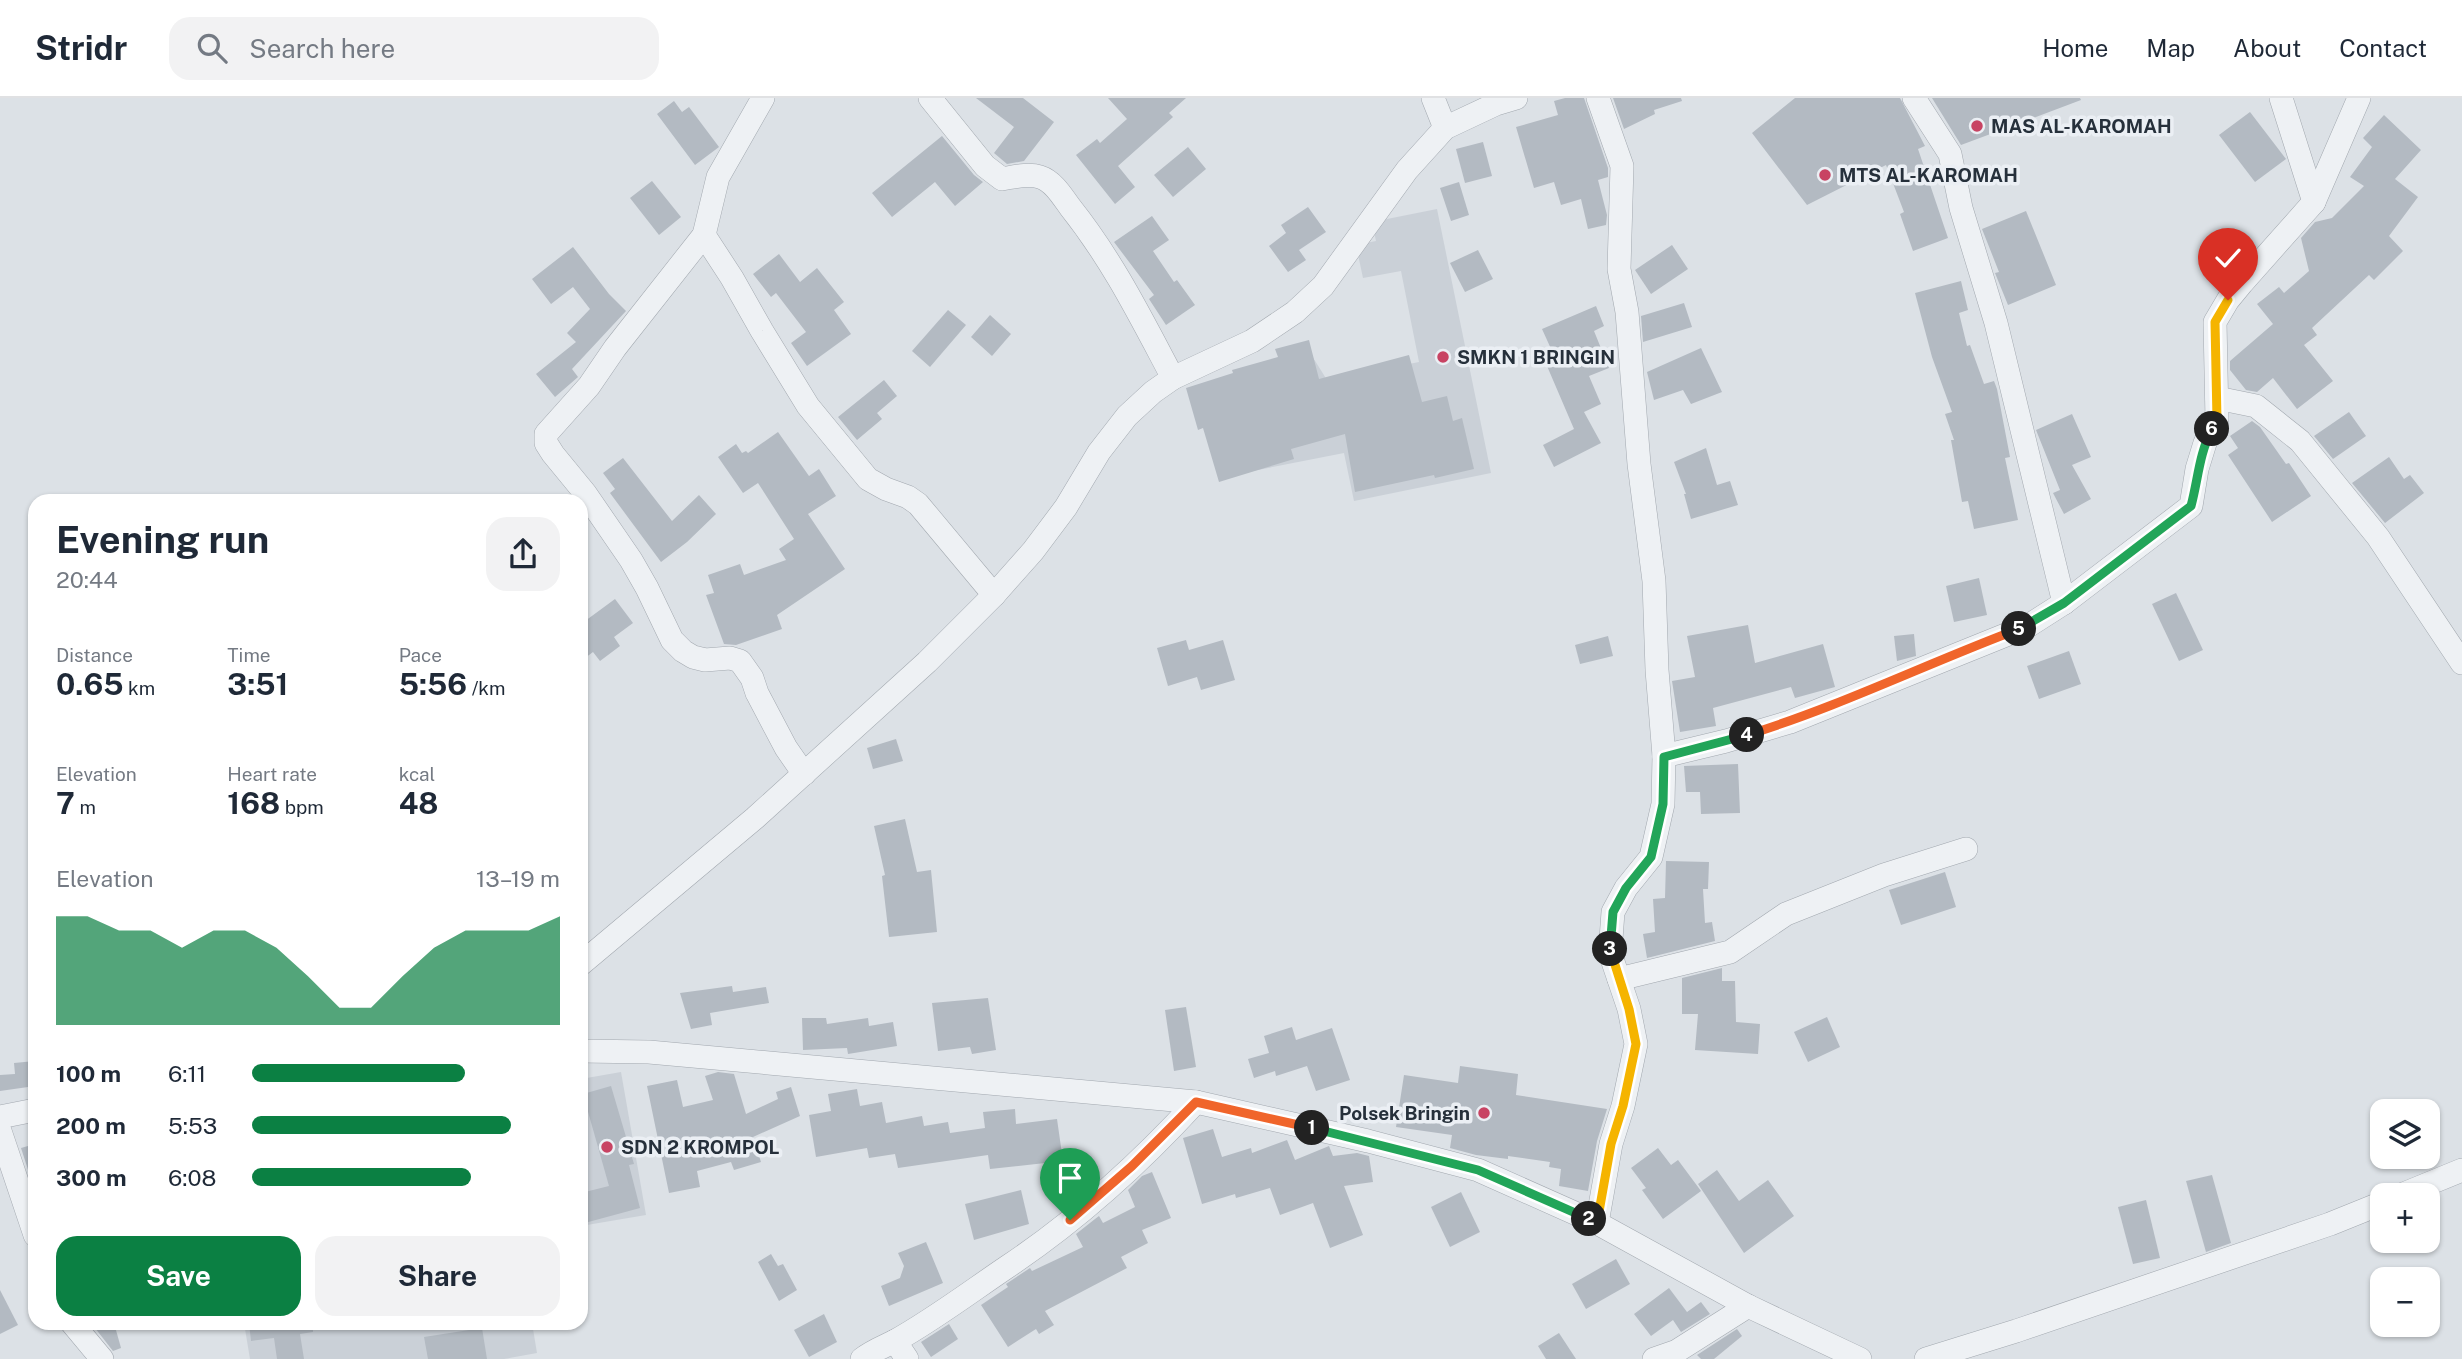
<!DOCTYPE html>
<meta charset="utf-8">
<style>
:root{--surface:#fff;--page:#f2f2f3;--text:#1f2937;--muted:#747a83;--line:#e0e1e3;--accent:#0b8043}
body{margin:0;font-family:"Public Sans",sans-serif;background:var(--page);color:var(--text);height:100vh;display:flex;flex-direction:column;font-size:26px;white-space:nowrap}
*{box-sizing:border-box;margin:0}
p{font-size:23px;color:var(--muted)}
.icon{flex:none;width:38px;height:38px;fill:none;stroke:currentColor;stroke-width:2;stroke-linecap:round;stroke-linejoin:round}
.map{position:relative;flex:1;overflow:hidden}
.sheet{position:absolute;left:28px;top:396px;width:560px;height:836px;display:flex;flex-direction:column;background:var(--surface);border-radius:21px;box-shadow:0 2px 5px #0004}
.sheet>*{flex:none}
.buttons{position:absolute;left:2370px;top:1001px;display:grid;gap:14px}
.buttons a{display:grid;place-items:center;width:70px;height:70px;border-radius:14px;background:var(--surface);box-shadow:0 2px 5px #0004;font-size:35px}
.pin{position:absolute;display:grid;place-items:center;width:60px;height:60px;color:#fff;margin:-72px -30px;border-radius:50% 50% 50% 0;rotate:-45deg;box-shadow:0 0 7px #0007}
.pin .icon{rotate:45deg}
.km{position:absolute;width:35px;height:35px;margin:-18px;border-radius:50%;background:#222;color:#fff;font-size:19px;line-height:35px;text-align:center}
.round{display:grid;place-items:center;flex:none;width:74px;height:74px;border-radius:21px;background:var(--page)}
.headline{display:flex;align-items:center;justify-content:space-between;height:119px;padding:0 28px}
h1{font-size:38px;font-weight:700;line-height:52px}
.metrics{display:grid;grid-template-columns:repeat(3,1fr);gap:10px;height:119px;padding:7px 28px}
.metrics div{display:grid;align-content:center}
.metrics b{font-size:30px;font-weight:700}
.metrics small{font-size:19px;font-weight:400}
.metrics p{font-size:19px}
.chart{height:196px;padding:14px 28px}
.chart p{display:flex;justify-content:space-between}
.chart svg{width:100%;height:126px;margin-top:7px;fill:var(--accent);opacity:.7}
.primary-button{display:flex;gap:14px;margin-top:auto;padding:14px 28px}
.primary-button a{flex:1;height:80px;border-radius:21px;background:var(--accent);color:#fff;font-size:28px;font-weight:700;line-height:80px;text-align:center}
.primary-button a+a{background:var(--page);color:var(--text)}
ul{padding:0 28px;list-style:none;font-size:23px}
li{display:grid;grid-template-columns:112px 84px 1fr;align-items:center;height:52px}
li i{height:18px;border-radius:9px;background:var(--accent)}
header{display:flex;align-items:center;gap:42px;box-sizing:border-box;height:98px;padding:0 35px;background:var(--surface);border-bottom:2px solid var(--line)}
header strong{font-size:33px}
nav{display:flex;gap:38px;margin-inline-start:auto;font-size:24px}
.search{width:490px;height:63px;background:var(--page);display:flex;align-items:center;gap:18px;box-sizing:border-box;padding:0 24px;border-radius:21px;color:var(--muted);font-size:26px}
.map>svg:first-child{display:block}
.built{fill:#cad0d7}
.building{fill:#b3bac2}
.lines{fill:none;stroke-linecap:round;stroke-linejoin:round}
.minor-casing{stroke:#a2a8af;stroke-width:24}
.minor{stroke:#eef1f4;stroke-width:23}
.split-1-casing{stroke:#fff;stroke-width:14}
.split-2-casing{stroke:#fff;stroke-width:14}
.split-3-casing{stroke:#fff;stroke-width:14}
.split-4-casing{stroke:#fff;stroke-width:14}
.split-5-casing{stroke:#fff;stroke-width:14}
.split-6-casing{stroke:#fff;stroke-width:14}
.split-7-casing{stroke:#fff;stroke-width:14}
.split-1{stroke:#f0652b;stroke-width:9}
.split-2{stroke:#22a559;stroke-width:9}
.split-3{stroke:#f5b400;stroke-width:9}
.split-4{stroke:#22a559;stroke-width:9}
.split-5{stroke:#f0652b;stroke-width:9}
.split-6{stroke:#22a559;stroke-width:9}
.split-7{stroke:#f5b400;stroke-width:9}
.poi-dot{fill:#c84363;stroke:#ebeff4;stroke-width:2.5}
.labels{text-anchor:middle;stroke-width:7;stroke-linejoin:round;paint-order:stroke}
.poi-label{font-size:19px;font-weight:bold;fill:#26303b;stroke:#ebeff4;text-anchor:start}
</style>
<header>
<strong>Stridr</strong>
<div class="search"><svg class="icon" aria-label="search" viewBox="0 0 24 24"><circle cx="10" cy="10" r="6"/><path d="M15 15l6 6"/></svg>Search here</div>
<nav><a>Home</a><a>Map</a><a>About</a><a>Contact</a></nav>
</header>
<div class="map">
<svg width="2462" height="1261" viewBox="0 0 2462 1261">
<rect width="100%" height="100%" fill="#dce1e6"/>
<g class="built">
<polygon points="1437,111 1491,375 1354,403 1344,355 1232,377 1307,250 1327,282 1419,264 1401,173 1363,180 1356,147 1376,143 1372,124"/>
<polygon points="621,974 646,1117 581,1128 581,981"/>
<polygon points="244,1225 532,1225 537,1255 504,1261 250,1261"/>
</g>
<g class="building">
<polygon points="976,0 1023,0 1054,24 1024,63 1007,66 994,55 1014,29"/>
<polygon points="1108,0 1186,0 1169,15 1173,19 1118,68 1135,89 1115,106 1076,57 1097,41 1100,45 1127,21"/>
<polygon points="1565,0 1584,0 1608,70 1608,79 1598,82 1607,117 1606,127 1588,131 1581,101 1561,107 1554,84 1534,90 1516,29 1558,17 1554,3"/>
<polygon points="1613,0 1681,0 1682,3 1654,12 1655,16 1624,31"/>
<polygon points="1795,0 1900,0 1925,48 1918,51 1948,140 1913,153 1900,116 1904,114 1886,67 1807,107 1752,35"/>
<polygon points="1932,0 2080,0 2081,2 1961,47"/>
<polygon points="674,3 682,14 689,9 719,49 695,67 657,16"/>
<polygon points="2250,14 2286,61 2255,84 2219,37"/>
<polygon points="2384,17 2421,52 2395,81 2418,99 2389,138 2403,153 2374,182 2369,177 2312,230 2317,237 2304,247 2333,283 2297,311 2273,280 2257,294 2246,292 2230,272 2230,263 2273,226 2257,206 2279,189 2284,195 2309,173 2301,140 2315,124 2332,120 2364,88 2350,79 2372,49 2363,40"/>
<polygon points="942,38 974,77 983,84 955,108 935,84 892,119 872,95"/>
<polygon points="1483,44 1492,78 1465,85 1456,51"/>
<polygon points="1188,49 1206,71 1173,99 1154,77"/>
<polygon points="652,83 681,119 659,137 630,100"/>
<polygon points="1459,84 1469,117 1451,123 1440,90"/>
<polygon points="1308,109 1326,134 1299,152 1306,162 1288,174 1269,148 1286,135 1281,127"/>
<polygon points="2026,113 2056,187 2008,207 1995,175 1999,174 1982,131"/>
<polygon points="1152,118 1169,142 1153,153 1174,184 1177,182 1195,207 1166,227 1149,201 1154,197 1114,144"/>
<polygon points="1672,147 1688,171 1651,196 1635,172"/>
<polygon points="573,149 609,196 626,213 572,271 578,279 555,299 536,276 576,244 567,235 590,211 573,189 551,206 532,181"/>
<polygon points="1478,152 1493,181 1465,194 1450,165"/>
<polygon points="779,156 800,184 817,170 844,204 834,212 851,236 807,268 791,245 806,234 776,195 771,199 753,176"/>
<polygon points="1961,183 1968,212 1959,215 1967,248 1970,247 1984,286 1994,283 1997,291 2010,359 2005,360 2018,422 1974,431 1968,403 1962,404 1951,342 1954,342 1945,316 1952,314 1932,259 1915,195"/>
<polygon points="1684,205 1692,229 1643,244 1641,218"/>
<polygon points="1596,208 1604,228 1594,233 1609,270 1589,278 1601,306 1584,314 1601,345 1554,369 1543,347 1574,331 1547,268 1557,264 1542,231"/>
<polygon points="948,212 966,227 930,269 912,253"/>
<polygon points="990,217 1011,236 992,258 971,239"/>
<polygon points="1309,242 1319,281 1409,257 1422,304 1447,298 1453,323 1462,320 1474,371 1435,380 1434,377 1355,394 1345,336 1291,351 1294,361 1219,384 1203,330 1198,332 1186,290 1233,275 1232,272 1278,259 1275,251"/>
<polygon points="1701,250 1722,294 1691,306 1683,292 1654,302 1647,274"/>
<polygon points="884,282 897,298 877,315 882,321 857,342 838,319"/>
<polygon points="2349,314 2366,338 2333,361 2314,338"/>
<polygon points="2072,316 2091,359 2072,367 2091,401 2064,416 2053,395 2060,392 2036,332"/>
<polygon points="2252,323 2260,329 2286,366 2289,365 2311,398 2272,424 2228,357 2238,350 2230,338"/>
<polygon points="778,334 809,378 819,371 836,398 808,416 845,471 777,517 782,531 736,547 724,546 706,497 714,495 708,477 740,466 744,477 786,462 779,451 794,441 758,385 743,395 718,359 736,346 742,355 746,353 748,355"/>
<polygon points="1706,350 1717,387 1730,383 1738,407 1691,421 1684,396 1686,396 1674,364"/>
<polygon points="2389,359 2404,381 2410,377 2424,395 2385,425 2352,385"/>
<polygon points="623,360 672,423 699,397 716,416 687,444 661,464 610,395 615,391 603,375"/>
<polygon points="1979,480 1987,517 1954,524 1946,488"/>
<polygon points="2176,495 2203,552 2179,563 2152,506"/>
<polygon points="615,501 633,525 614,539 620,548 600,563 593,554 581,563 581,526"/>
<polygon points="1748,527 1755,565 1823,546 1835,589 1795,600 1791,589 1713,610 1716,628 1680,634 1672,583 1695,579 1687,538"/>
<polygon points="1914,536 1916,558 1897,563 1894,538"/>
<polygon points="1608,538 1613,558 1580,566 1575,547"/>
<polygon points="1186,542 1189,552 1223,542 1235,582 1201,592 1197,579 1168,588 1157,550"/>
<polygon points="2069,553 2081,586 2039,601 2027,568"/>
<polygon points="896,641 903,663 873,671 867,650"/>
<polygon points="1738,666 1740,715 1701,716 1700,694 1686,694 1684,668"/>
<polygon points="905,721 917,774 931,772 937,834 889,839 882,778 885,777 874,728"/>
<polygon points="1666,763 1709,764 1708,791 1703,791 1705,825 1712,824 1715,843 1647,860 1643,836 1655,834 1653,801 1665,800"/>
<polygon points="1945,774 1956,809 1901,827 1889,792"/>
<polygon points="1722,870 1722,883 1735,883 1736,924 1760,926 1758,956 1695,952 1698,916 1682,916 1682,880"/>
<polygon points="732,888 733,894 766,889 769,905 710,915 712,927 691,931 680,895"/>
<polygon points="988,900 996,952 972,956 970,949 938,953 932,905"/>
<polygon points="1186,909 1196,969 1174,973 1165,912"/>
<polygon points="1827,919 1840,949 1808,964 1794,934"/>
<polygon points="802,920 826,920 827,926 868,920 869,928 893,924 897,948 848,956 847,950 803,952"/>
<polygon points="1292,929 1296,942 1332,930 1350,982 1316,993 1307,968 1276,978 1275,973 1254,980 1248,961 1269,955 1264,938"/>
<polygon points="35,963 35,988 0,993 0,977 15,976 14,965"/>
<polygon points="1460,968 1518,976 1516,997 1607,1011 1597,1043 1588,1093 1559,1088 1561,1071 1549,1069 1550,1064 1508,1058 1508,1061 1476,1057 1450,1050 1452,1037 1396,1029 1404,977 1458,985"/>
<polygon points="718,974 734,976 746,1016 778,1001 776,994 791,989 800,1018 753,1039 761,1064 734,1072 731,1064 697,1073 700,1089 669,1095 647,988 677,982 683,1009 713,1002 705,978"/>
<polygon points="611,988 634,1066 629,1067 640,1110 581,1126 581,1095 609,1088 583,996"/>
<polygon points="857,991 860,1008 882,1004 886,1025 922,1018 924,1028 948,1024 950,1035 985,1030 983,1014 1015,1011 1016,1026 1057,1021 1063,1063 990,1071 988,1057 898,1070 895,1056 869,1060 867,1050 816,1059 809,1017 831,1013 828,996"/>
<polygon points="1213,1031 1222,1059 1251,1050 1252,1055 1287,1042 1295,1062 1329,1048 1333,1058 1357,1055 1369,1058 1373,1084 1344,1088 1363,1137 1330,1150 1313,1105 1280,1117 1270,1090 1236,1100 1235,1096 1202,1106 1183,1040"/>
<polygon points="35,1046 35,1093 21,1050"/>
<polygon points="1658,1050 1671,1067 1678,1062 1701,1093 1663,1121 1642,1092 1646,1090 1631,1070"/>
<polygon points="1717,1072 1739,1103 1768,1082 1794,1118 1744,1155 1698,1086"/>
<polygon points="1152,1074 1171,1120 1142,1132 1148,1145 1121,1159 1127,1170 1045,1213 1054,1227 1039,1236 1036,1231 1008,1249 981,1207 1008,1189 1006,1186 1030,1170 1032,1173 1083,1149 1076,1136 1095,1121 1099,1118 1103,1125 1135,1109 1128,1092 1142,1078"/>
<polygon points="2212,1077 2231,1145 2206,1154 2186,1083"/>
<polygon points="1021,1092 1029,1126 974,1142 965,1106"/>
<polygon points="1461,1094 1480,1134 1450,1149 1431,1109"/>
<polygon points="2146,1102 2160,1160 2133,1166 2118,1109"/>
<polygon points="926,1144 943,1185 889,1208 881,1188 900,1180 904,1168 898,1155"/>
<polygon points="771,1156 778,1168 783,1166 797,1192 779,1203 758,1164"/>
<polygon points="1616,1161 1630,1186 1586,1211 1572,1186"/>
<polygon points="1669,1190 1687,1214 1701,1204 1710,1216 1681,1234 1673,1222 1651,1238 1634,1216"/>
<polygon points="0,1192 18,1227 0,1236"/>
<polygon points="824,1216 837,1244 809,1259 794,1232"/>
<polygon points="114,1225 121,1250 113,1253 95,1230"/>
<polygon points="249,1225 313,1225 313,1234 300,1236 304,1261 277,1261 274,1240 251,1243"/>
<polygon points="949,1226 958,1241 931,1259 921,1244"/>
<polygon points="482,1230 487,1261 428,1261 424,1239"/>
<polygon points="1737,1231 1742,1238 1714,1261 1701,1261 1697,1257"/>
<polygon points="1559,1235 1576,1261 1546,1261 1538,1248"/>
</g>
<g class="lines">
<g class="minor-casing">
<g id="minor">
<polyline points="763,0 718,79 704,137 615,250 589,288 546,336 546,345 553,356 585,395 631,462 647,490 672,542 683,553 693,559 705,562 730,560 740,563 752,580 757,595 786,650 804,676"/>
<path d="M 930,0 L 985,68 L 1002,81 C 1014,79 1028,75 1040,79 C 1053,83 1062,98 1070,109 C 1113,163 1141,220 1173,280"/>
<polyline points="1433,0 1445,30"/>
<polyline points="1914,0 1950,56 1961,110 1996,225 2064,505"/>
<polyline points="2281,0 2314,104"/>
<polyline points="704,137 732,180 762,233 808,308 868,381 886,391 908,399 918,406 994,497"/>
<polyline points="2217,300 2256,308 2300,343 2378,439 2462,565"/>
<polyline points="1664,658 1726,643 1790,624 2028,528 2064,505 2191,408 2197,371 2205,345 2217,322 2215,224 2228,202 2242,185 2314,104 2359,0"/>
<polyline points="581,866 755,720 927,564 994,497 1033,453 1066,409 1099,354 1127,318 1153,294 1173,280 1252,243 1295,214 1323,188 1407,72 1445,30 1496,6 1516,0"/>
<polyline points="1619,881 1730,854 1786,816 1884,777 1966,751"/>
<polyline points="581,953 649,954 1196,1004 1368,1043 1478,1072 1597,1125 1748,1208 1860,1261"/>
<polyline points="0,1019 35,1012"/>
<polyline points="0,1033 35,1137"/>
<polyline points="2401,1097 2462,1072"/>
<polyline points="1597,1125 1611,1046 1623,1008 1636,946 1629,911 1610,855 1613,814 1626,790 1651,759 1663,706 1664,658 1657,572 1654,483 1639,366 1627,214 1619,171 1622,68 1598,0"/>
<polyline points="72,1225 102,1261"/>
<polyline points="895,1243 907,1261"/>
<path d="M 862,1261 C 872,1253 883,1249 895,1243 C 933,1222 970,1194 1007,1169 C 1076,1123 1140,1065 1196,1004"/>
<polyline points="1654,1261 1677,1253 1748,1208"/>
<polyline points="1926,1261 2016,1233 2330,1126 2382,1105"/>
</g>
</g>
<use href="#minor" class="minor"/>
</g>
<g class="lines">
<g class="split-1-casing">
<polyline id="split-1" points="1070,1122 1132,1068 1196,1004 1312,1030"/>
</g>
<g class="split-2-casing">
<polyline id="split-2" points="1312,1030 1478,1072 1589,1121"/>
</g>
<g class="split-3-casing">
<polyline id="split-3" points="1589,1121 1597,1125 1611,1046 1623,1008 1636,946 1629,911 1610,851"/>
</g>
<g class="split-4-casing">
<polyline id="split-4" points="1610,851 1613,814 1626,790 1651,759 1663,706 1664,659 1747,637"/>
</g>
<g class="split-5-casing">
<path id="split-5" d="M 1747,637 C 1841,608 1928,565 2019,531"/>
</g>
<g class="split-6-casing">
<path id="split-6" d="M 2019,531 L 2064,505 L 2191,408 C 2198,382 2199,356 2212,331"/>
</g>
<g class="split-7-casing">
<polyline id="split-7" points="2212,331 2217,322 2215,224 2228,202"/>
</g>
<use href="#split-1" class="split-1"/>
<use href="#split-2" class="split-2"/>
<use href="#split-3" class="split-3"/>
<use href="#split-4" class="split-4"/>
<use href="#split-5" class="split-5"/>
<use href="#split-6" class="split-6"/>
<use href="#split-7" class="split-7"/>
</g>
<g class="poi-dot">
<circle cx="1977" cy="28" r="7"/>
<circle cx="1825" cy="77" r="7"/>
<circle cx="1443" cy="259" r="7"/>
<circle cx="1484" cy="1015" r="7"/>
<circle cx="607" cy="1049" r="7"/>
</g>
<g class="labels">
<g class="poi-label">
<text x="1991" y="35">MAS AL-KAROMAH</text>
<text x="1839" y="84">MTS AL-KAROMAH</text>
<text x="1457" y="266">SMKN 1 BRINGIN</text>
<text x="1470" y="1022" text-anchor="end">Polsek Bringin</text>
<text x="621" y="1056">SDN 2 KROMPOL</text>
</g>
</g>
</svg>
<div class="buttons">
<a><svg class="icon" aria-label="layers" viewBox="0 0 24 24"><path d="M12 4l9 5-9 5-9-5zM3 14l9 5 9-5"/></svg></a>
<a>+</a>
<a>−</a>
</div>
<div class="pin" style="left:1070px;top:1122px;background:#1e9e55"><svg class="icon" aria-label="arrive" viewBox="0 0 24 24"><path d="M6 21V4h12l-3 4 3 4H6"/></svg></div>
<div class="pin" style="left:2228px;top:202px;background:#d93025"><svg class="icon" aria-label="check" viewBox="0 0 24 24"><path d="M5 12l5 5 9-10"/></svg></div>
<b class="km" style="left:1312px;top:1030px">1</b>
<b class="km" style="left:1589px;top:1121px">2</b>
<b class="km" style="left:1610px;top:851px">3</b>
<b class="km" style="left:1747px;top:637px">4</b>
<b class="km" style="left:2019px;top:531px">5</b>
<b class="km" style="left:2212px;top:331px">6</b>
<section class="sheet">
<div class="headline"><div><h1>Evening run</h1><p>20:44</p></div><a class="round"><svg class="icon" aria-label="share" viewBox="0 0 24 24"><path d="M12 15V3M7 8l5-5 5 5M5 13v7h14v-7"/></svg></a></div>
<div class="metrics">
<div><p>Distance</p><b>0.65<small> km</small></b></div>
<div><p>Time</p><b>3:51</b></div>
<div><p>Pace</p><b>5:56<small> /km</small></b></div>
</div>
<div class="metrics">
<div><p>Elevation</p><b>7<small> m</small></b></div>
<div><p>Heart rate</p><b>168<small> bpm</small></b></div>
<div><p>kcal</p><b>48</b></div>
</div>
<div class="chart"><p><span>Elevation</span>13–19 m</p>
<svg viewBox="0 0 160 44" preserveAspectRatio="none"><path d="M0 44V6L10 6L20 11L30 11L40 17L50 11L60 11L70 17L80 27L90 38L100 38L110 27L120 17L130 11L140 11L150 11L160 6V44z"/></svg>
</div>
<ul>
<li><b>100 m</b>6:11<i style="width:69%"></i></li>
<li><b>200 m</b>5:53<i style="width:84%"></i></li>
<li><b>300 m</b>6:08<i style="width:71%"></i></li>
</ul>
<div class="primary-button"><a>Save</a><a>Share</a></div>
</section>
</div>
